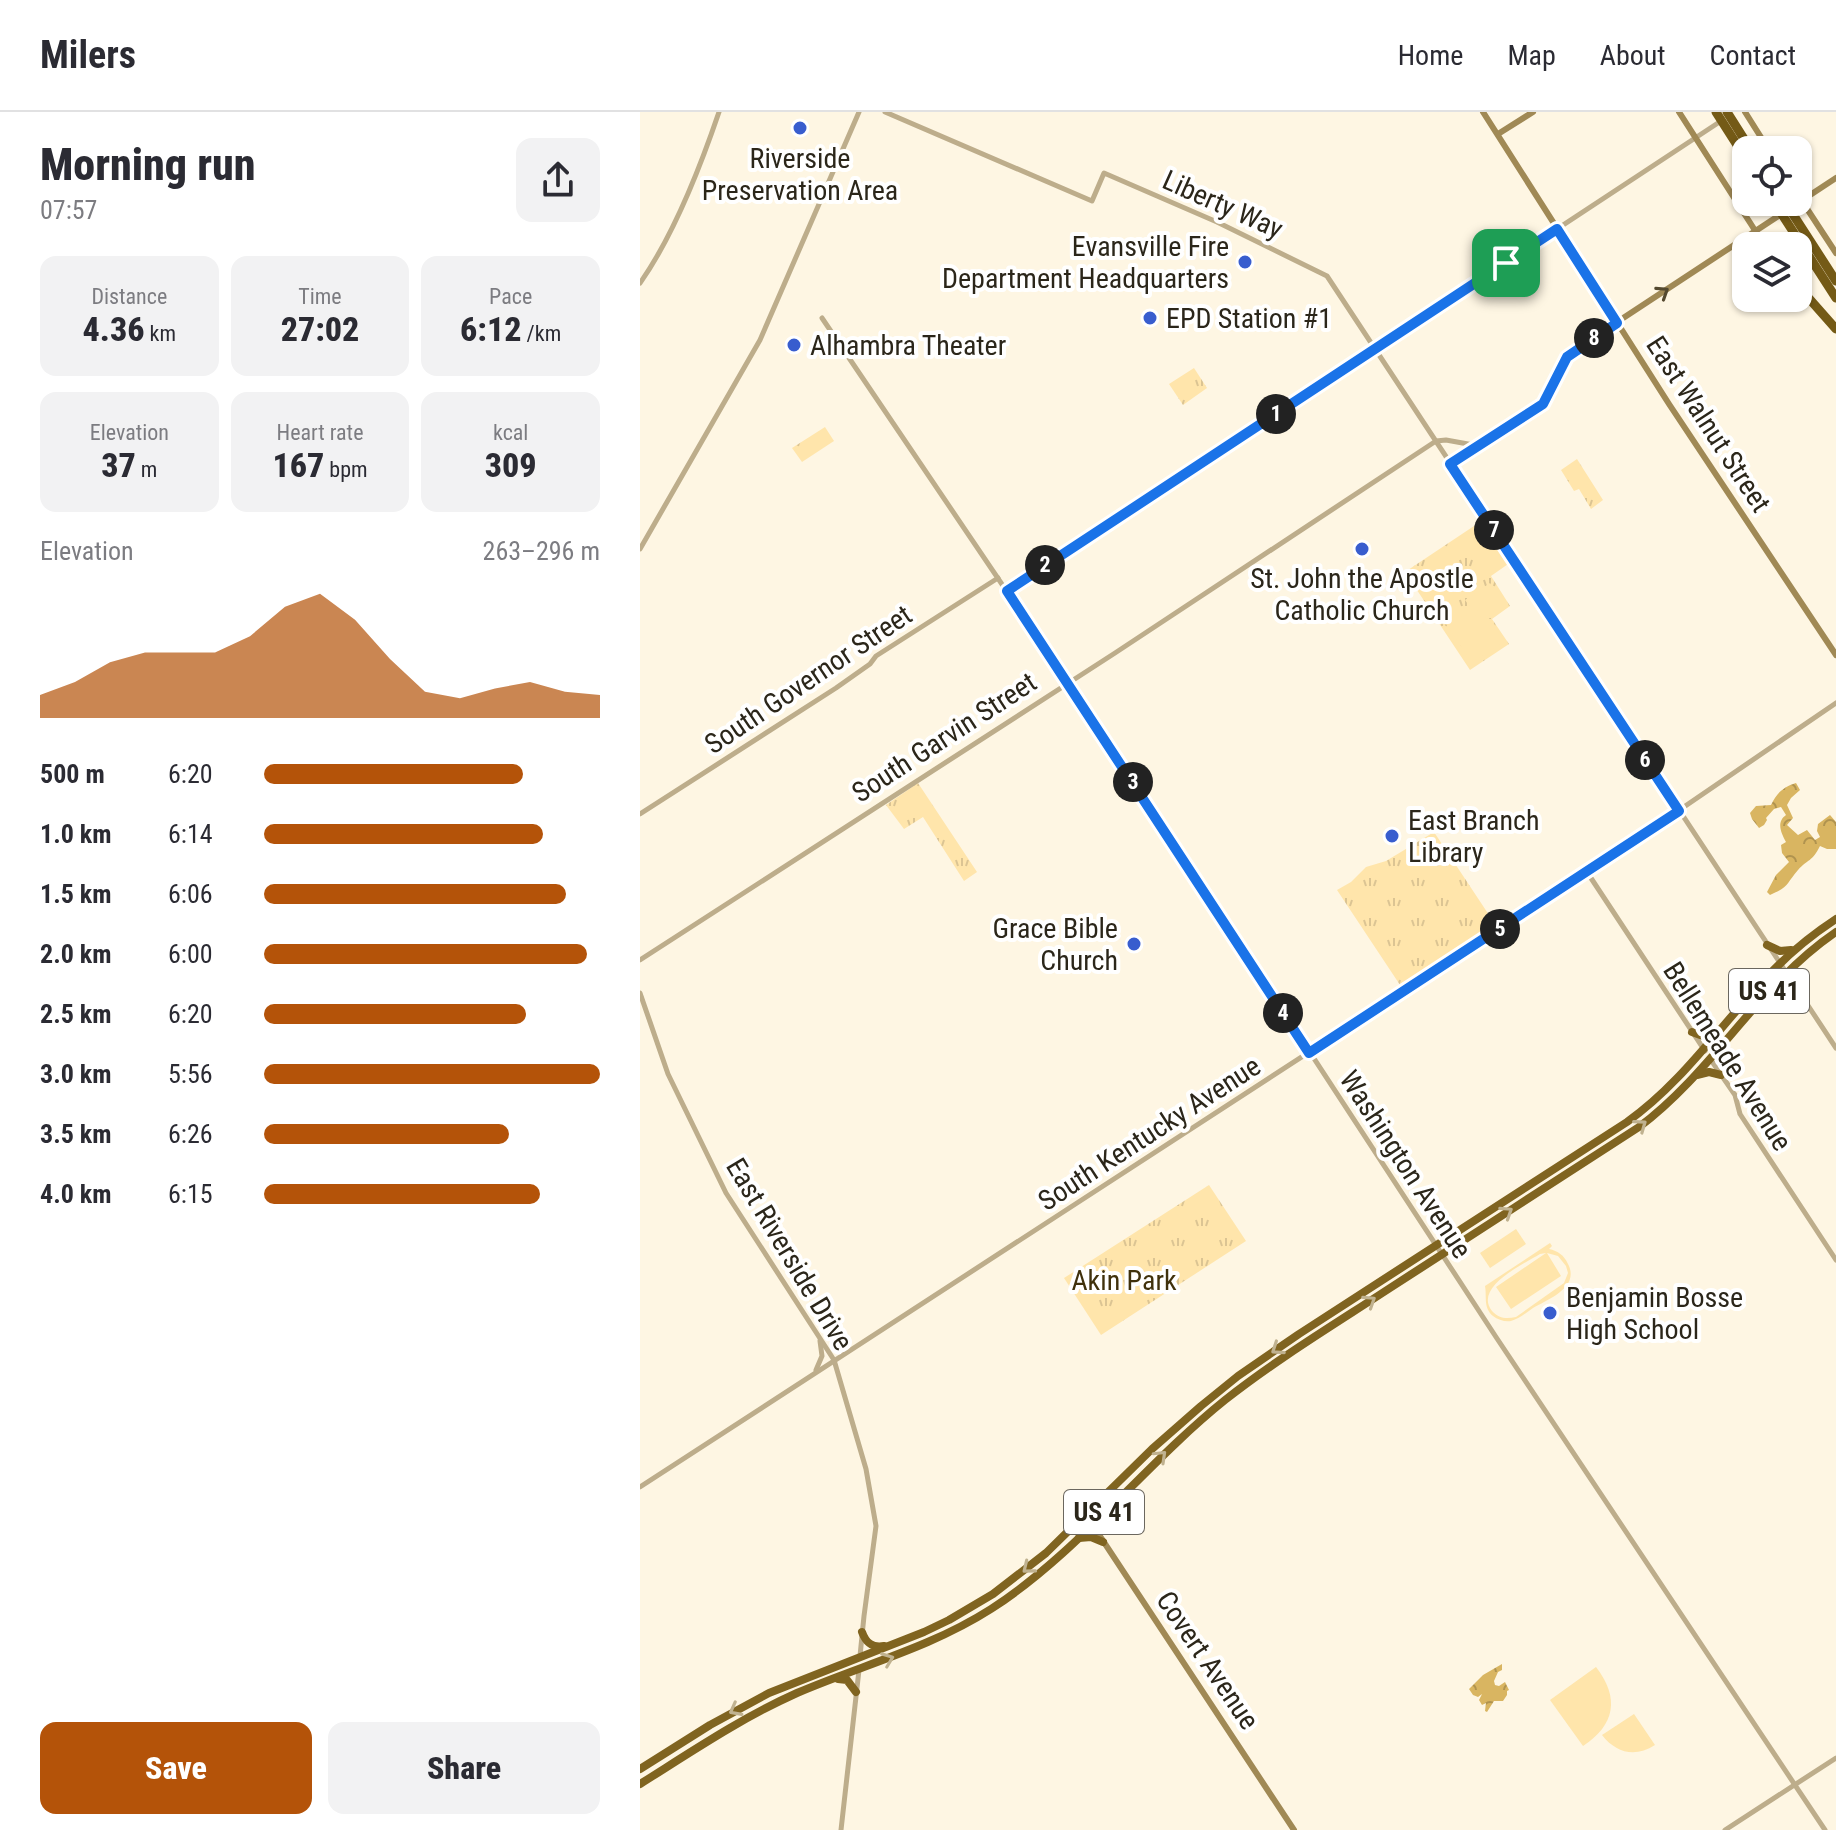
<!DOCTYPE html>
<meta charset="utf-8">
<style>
:root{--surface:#fff;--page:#f2f2f3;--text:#2b2b33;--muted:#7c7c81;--line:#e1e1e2;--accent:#b45309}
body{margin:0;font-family:"Roboto Condensed",sans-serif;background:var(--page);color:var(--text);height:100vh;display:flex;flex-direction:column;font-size:30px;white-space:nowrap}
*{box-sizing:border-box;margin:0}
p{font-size:26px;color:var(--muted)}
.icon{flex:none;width:44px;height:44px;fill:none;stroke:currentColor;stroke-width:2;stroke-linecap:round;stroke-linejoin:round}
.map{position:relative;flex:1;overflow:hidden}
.side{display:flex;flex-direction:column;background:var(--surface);width:640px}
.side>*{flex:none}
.controls{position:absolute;left:1092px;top:24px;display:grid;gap:16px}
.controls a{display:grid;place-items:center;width:80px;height:80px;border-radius:16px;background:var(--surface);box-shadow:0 2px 6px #0004;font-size:40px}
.pin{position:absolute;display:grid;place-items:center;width:68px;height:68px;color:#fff;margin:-34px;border-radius:16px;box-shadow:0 4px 12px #0006}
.km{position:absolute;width:40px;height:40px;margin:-20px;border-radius:50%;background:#222;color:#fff;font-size:22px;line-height:40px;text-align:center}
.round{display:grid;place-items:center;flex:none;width:84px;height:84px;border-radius:16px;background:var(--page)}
.overview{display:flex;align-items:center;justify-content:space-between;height:136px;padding:0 40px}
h1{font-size:44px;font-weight:800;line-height:60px}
.stats{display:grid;grid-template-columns:repeat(3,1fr);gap:12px;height:136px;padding:8px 40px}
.stats div{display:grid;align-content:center;border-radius:16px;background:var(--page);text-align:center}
.stats b{font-size:34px;font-weight:800}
.stats small{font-size:22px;font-weight:400}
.stats p{font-size:22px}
.chart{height:224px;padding:16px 40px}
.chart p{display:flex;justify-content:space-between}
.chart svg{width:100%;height:144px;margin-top:8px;fill:var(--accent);opacity:.7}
.primary-button{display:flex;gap:16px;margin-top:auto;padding:16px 40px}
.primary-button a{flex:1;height:92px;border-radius:16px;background:var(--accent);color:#fff;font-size:32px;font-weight:800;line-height:92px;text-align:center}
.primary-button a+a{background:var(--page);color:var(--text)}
ul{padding:0 40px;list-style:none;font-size:26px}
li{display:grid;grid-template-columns:128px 96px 1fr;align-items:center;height:60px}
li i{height:20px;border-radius:10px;background:var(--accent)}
header{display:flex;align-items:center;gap:48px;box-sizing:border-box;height:112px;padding:0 40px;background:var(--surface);border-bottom:2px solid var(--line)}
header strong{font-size:38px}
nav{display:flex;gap:44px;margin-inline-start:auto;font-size:28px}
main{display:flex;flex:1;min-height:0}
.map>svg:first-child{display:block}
.grass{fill:url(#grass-tufts)}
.forest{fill:url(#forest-crowns)}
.pitch{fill:#ffe5ab;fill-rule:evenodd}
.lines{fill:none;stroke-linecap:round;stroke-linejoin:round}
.tertiary{stroke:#bdad8b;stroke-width:5}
.secondary{stroke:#a08955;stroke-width:6}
.trunk{stroke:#806420;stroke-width:8}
.motorway{stroke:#745a16;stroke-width:9}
.oneway{stroke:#54492f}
.oneway2{stroke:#c0b290}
.route-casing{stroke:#fff;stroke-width:16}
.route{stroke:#1a73e8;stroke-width:10}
.poi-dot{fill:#385dce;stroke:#fff;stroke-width:3}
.labels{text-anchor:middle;stroke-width:8;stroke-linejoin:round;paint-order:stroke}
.shield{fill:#fff;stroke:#6b675f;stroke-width:2}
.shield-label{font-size:26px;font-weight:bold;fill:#2b261a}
.poi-label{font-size:28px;fill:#2b261a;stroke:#fff;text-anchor:start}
.street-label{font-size:28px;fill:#2b261a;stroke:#fff}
.park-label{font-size:28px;fill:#40310c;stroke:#fff}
</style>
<header>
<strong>Milers</strong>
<nav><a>Home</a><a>Map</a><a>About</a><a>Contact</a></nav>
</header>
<main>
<section class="side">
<div class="overview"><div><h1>Morning run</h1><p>07:57</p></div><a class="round"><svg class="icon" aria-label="share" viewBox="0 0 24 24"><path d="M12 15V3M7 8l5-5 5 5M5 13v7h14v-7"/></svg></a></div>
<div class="stats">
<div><p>Distance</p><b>4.36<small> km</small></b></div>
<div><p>Time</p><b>27:02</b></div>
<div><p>Pace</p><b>6:12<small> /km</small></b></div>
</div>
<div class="stats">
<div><p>Elevation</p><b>37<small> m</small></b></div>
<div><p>Heart rate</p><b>167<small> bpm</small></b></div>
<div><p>kcal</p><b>309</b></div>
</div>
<div class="chart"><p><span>Elevation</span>263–296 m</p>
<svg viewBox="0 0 160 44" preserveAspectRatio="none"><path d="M0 44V37L10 33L20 27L30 24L40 24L50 24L60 19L70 10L80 6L90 14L100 26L110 36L120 38L130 35L140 33L150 36L160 37V44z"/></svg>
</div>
<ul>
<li><b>500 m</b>6:20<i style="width:77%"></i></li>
<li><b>1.0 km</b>6:14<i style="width:83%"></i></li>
<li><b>1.5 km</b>6:06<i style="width:90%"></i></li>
<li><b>2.0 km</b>6:00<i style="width:96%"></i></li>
<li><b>2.5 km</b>6:20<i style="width:78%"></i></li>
<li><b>3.0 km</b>5:56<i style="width:100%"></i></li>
<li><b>3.5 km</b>6:26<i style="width:73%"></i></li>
<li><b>4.0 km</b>6:15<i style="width:82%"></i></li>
</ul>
<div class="primary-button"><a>Save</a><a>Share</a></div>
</section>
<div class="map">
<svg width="1196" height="1718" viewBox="0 0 1196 1718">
<defs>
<pattern id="grass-tufts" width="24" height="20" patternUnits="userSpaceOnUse" patternTransform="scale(2)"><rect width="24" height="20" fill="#ffe5ab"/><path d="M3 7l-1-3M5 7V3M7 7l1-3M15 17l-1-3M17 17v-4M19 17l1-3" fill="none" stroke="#dbc493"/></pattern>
<pattern id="forest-crowns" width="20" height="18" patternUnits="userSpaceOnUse" patternTransform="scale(2)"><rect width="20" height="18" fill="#d9b561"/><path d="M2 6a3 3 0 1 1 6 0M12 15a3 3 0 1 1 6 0" fill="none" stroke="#b0934f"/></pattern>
</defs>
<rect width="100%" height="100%" fill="#fef6e3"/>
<g class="grass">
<polygon points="554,256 567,276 543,293 529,272"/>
<polygon points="185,315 194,329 162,350 152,336"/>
<polygon points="937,347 963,388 951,397 939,377 934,379 921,358"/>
<polygon points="843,408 871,450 851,464 870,494 852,507 869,532 830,558 765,460"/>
<polygon points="278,671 337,760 324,769 283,705 264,717 246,693"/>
<polygon points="794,720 851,806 850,819 762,876 697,778 711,770 726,755 746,749"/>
<polygon points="569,1073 606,1129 461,1223 424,1166"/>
</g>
<g class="forest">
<path d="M 1156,671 L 1160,678 L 1151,686 L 1147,693 L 1153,706 L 1147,713 L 1158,723 L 1167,718 L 1175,728 L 1180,725 L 1177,719 L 1178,712 L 1190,703 L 1196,710 L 1196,737 L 1187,737 L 1180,734 C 1172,750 1168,747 1158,758 C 1146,772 1149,775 1130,783 L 1127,780 L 1136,763 L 1149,750 L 1142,741 L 1141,733 L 1146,730 C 1141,721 1136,710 1146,703 L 1141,695 L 1134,697 L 1126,706 L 1127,708 L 1124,713 L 1119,716 L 1112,707 L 1110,701 L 1116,694 L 1131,693 C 1137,681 1143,675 1156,671 Z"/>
<polygon points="862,1552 862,1558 858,1560 854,1569 855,1573 859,1574 865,1570 869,1578 867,1579 867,1583 863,1589 854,1589 847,1600 845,1599 846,1591 842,1593 839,1588 842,1582 838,1585 833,1583 829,1577 843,1563"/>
</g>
<g class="pitch">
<polygon points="850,471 856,479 854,481 863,495 851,503 841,489 839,491 842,495 834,501 825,488"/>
<polygon points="831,503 851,507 865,529 834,549 830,548 806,512 816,506"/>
<polygon points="876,1117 886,1132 850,1156 840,1141"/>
<path d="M 910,1131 L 912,1134 L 909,1137 C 918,1139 924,1143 928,1152 C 940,1175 909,1187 893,1196 C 886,1201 879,1207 871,1209 C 865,1210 858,1208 853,1204 C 843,1196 847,1184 845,1174 ZM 906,1141 L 856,1175 L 871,1197 L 921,1164 L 907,1141 L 918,1144 L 926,1154 L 928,1161 L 924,1171 L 876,1205 C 867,1207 859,1207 852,1199 C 833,1175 884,1152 900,1142 Z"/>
<path d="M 956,1555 C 980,1586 975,1613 943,1634 L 910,1588 Z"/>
<path d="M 994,1602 L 1015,1633 C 995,1646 976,1641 962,1623 Z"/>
</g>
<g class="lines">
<g class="tertiary">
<polyline points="245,0 452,89 464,61 577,110 687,164 1196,936"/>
<path d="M 0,171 C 34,123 60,56 79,0"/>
<polyline points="182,206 428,570 856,1225 1185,1718"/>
<polyline points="810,352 838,334"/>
<polyline points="0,437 120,228 219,0"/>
<polyline points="367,479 1081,9"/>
<polyline points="0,702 196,576 230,552 236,544 358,466"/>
<polyline points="947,760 1065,939"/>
<polyline points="0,848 475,541 796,329 806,328 839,334 903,292"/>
<polyline points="0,881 28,962 86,1081 194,1248 226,1357 236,1414 224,1504 220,1544"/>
<polyline points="1071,948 1095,983 1100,1002 1196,1148"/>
<polyline points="176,1258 182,1244 180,1229"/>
<polyline points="0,1375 997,727 1196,591"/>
<polyline points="201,1718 219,1558"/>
<polyline points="1085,1718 1196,1646"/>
</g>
<g class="secondary">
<polyline points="843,0 1029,292 1196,543"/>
<polyline points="1039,0 1125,134"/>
<polyline points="1105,0 1129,38"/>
<polyline points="858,22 893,0"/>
<polyline points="1158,83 1196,141"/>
<polyline points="903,292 924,249 930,241 1196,66"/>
<polyline points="446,1403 654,1718"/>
</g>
<g class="trunk">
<polyline points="1127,833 1140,839 1151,838"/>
<polyline points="1133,876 1147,873 1159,881"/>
<polyline points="1052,920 1063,924 1076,920"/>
<polyline points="1057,963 1069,960 1081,963"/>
<polyline points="437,1390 457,1391"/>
<polyline points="439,1426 451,1425 463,1430"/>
<path d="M 222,1520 C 226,1531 232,1536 244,1534"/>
<polyline points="198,1567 207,1568 216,1580"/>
<path d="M 0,1657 L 70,1613 L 129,1581 L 284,1520 L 309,1508 L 353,1482 L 406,1441 L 512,1337 L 561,1294 L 598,1264 L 659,1222 L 987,1010 C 1042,971 1079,915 1125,867 C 1146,844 1170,824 1196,807"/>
<path d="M 0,1672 C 51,1640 101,1606 157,1581 C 222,1553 290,1536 351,1497 C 438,1441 504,1353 585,1288 C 637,1247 695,1212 750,1176 C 833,1122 916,1069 999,1015 C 1074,959 1118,873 1196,820"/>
</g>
<g class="motorway">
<polyline points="1076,0 1106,47"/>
<polyline points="1087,0 1111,38"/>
<polyline points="1134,90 1196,186"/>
<polyline points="1145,90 1196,169"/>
<polyline points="1158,174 1196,217"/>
</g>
</g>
<defs><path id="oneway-chevron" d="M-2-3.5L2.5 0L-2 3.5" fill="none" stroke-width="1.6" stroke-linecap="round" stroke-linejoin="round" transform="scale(2)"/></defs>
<use class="oneway" href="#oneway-chevron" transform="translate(1023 180) rotate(-33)"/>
<g class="oneway2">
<use href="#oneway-chevron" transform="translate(1001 1013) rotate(-36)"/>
<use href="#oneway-chevron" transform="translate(867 1100) rotate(-33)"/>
<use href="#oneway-chevron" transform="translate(730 1189) rotate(-33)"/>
<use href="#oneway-chevron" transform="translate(637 1237) rotate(146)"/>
<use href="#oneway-chevron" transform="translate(521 1344) rotate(-44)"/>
<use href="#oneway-chevron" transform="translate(388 1456) rotate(141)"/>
<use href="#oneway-chevron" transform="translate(248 1547) rotate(-21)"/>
<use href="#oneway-chevron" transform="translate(95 1598) rotate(152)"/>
</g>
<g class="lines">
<g class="route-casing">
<polygon id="route" points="917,117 977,211 927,245 903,292 810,352 1039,699 669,941 367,479"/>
</g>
<use href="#route" class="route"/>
</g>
<g class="poi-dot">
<circle cx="160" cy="16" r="8"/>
<circle cx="605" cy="150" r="8"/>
<circle cx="510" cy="206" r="8"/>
<circle cx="154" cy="233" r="8"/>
<circle cx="722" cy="437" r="8"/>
<circle cx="752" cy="724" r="8"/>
<circle cx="494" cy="832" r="8"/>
<circle cx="910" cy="1201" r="8"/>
</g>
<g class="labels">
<g class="shield">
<rect x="1089" y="857" width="80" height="44" rx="6"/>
<rect x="424" y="1378" width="80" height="44" rx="6"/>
</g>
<g class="shield-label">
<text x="1129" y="888">US 41</text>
<text x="464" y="1409">US 41</text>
</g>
<g class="poi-label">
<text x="160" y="56" text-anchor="middle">Riverside<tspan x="160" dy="32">Preservation Area</tspan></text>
<text x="589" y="144" text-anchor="end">Evansville Fire<tspan x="589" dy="32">Department Headquarters</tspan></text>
<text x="526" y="216">EPD Station #1</text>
<text x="170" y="243">Alhambra Theater</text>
<text x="722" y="476" text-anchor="middle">St. John the Apostle<tspan x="722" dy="32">Catholic Church</tspan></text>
<text x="768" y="718">East Branch<tspan x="768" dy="32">Library</tspan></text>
<text x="478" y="826" text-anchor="end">Grace Bible<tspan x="478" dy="32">Church</tspan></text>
<text x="926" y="1195">Benjamin Bosse<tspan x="926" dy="32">High School</tspan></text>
</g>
<g class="street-label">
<text transform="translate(583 92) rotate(24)" y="10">Liberty Way</text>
<text transform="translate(1069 312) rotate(57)" y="10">East Walnut Street</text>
<text transform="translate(168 567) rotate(-34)" y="10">South Governor Street</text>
<text transform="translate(304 625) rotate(-33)" y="10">South Garvin Street</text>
<text transform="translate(1088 944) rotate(58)" y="10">Bellemeade Avenue</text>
<text transform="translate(509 1021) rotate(-33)" y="10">South Kentucky Avenue</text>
<text transform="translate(766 1052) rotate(57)" y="10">Washington Avenue</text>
<text transform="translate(150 1142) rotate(59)" y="10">East Riverside Drive</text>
<text transform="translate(568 1548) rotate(56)" y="10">Covert Avenue</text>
</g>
<g class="park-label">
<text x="484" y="1178">Akin Park</text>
</g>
</g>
</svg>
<div class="controls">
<a><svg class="icon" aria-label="locate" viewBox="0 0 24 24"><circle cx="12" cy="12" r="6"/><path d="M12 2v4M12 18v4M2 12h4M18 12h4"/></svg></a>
<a><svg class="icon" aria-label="layers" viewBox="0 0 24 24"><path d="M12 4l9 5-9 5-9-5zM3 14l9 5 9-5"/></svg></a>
</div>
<div class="pin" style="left:866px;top:151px;background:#1e9e55"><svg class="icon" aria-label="arrive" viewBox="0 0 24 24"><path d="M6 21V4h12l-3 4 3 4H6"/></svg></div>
<b class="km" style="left:636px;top:302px">1</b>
<b class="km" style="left:405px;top:453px">2</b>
<b class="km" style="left:493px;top:670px">3</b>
<b class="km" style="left:643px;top:901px">4</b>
<b class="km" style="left:860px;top:817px">5</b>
<b class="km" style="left:1005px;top:648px">6</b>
<b class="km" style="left:854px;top:418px">7</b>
<b class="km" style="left:954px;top:226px">8</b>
</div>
</main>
